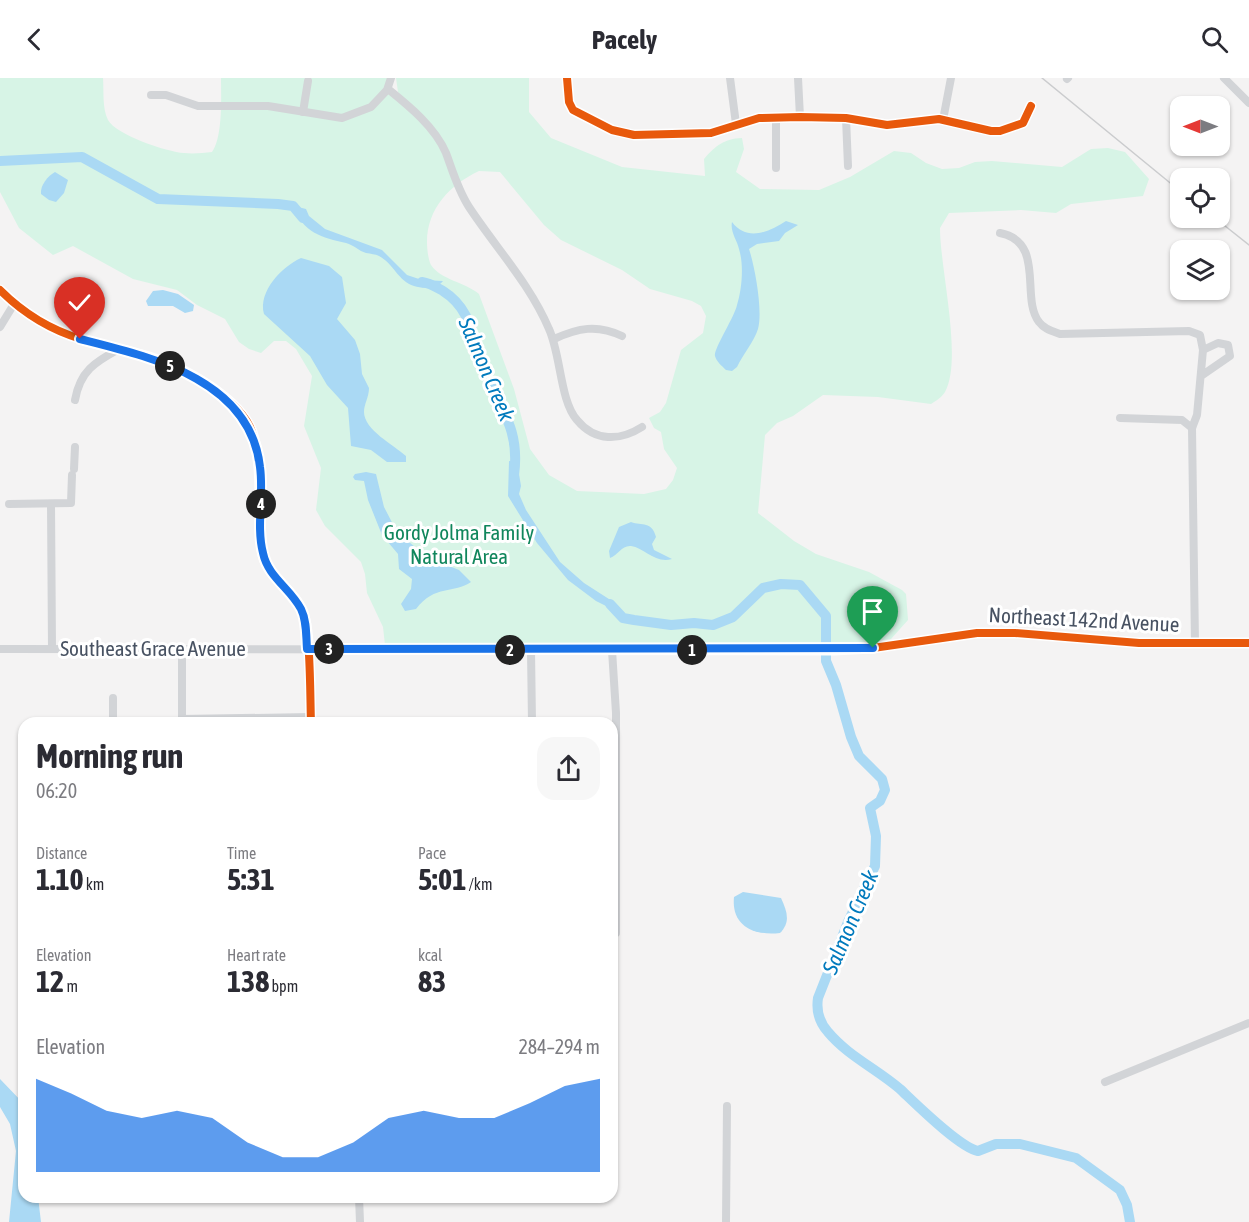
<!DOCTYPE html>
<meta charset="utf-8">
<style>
:root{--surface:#fff;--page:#f7f7f7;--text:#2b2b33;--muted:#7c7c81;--accent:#1a73e8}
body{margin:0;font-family:"Asap Condensed",sans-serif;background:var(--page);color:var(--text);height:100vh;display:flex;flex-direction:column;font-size:22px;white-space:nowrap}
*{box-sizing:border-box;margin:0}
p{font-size:20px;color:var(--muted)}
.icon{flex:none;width:33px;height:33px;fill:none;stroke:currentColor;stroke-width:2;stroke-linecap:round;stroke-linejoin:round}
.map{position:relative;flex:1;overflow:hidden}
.details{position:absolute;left:18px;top:639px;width:600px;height:486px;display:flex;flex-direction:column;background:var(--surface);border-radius:18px;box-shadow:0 2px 4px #0004}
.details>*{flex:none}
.needle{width:39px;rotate:270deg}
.tools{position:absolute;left:1170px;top:18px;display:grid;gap:12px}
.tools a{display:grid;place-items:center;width:60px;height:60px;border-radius:12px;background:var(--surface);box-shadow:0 2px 4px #0004;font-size:30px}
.pin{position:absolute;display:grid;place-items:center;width:51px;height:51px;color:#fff;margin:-62px -26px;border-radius:50% 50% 50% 0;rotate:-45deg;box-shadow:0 0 6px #0007}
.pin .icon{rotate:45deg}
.km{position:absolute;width:30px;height:30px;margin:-15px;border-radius:50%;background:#222;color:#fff;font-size:16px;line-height:30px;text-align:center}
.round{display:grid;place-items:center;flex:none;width:63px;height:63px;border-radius:18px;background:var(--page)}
.summary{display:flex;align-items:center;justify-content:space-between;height:102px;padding:0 18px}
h1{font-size:33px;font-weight:700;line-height:45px}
.stats{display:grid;grid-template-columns:repeat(3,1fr);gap:9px;height:102px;padding:6px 18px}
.stats div{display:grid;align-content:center}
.stats b{font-size:30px;font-weight:700}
.stats small{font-size:16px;font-weight:400}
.stats p{font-size:16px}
.chart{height:168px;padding:12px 18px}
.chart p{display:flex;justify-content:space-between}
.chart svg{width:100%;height:108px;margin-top:6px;fill:var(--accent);opacity:.7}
header{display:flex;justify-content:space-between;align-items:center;height:78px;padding:0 18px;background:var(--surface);font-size:27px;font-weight:700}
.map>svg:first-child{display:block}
.green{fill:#d7f4e6;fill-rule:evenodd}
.water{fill:#aad9f4}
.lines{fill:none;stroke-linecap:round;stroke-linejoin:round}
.river{stroke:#aad9f4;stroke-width:10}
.minor{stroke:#d2d4d7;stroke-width:8}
.rail{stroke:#cbccce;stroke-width:1.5}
.cycleway-casing{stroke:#fff;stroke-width:11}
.cycleway{stroke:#e8590c;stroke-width:8}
.route-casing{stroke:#fff;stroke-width:12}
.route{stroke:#1a73e8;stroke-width:8}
.labels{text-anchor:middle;stroke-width:6;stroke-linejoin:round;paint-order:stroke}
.park-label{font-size:21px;fill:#10865c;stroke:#fff}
.street-label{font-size:21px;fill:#485262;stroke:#fff}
.water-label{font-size:22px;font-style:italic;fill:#017abd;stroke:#fff}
</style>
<header><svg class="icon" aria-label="back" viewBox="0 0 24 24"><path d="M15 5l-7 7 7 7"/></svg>Pacely<svg class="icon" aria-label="search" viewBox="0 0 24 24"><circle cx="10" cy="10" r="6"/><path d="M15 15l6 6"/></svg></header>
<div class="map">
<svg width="1249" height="1144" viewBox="0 0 1249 1144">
<rect width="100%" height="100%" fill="#f4f3f3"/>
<path class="green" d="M 0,0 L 103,0 C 104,13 102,30 108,42 C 116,57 167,74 184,75 C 193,76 203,75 212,74 C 223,59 221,19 221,0 L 388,0 L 387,5 L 410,27 L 398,14 L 396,0 L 529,0 L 529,34 L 551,60 L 622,89 L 705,98 L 704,81 C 716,67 724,61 742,60 L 744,71 L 736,94 L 760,111 L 819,112 L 850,99 L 894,73 L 911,75 L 926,85 L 942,91 L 959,90 L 975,84 L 992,83 L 1062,89 L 1091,71 L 1108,70 L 1125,74 L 1149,101 L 1143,118 L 1071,126 L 1056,135 L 1021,132 L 949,135 L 940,150 C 940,191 963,281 945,314 C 942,319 936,323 931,326 L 878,319 L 823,317 L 793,338 L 777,345 L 765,357 L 758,435 L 794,463 L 816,476 L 869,494 L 902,512 L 906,516 L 908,542 L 891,561 L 854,566 L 385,567 L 383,549 L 367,515 L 365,496 L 361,484 L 325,448 L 316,432 L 321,390 L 304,348 L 312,298 L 296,271 L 286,263 L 274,263 L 261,275 L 249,271 L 239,264 L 225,241 L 197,227 L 177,212 L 133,201 L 73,168 L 53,177 L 19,150 L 0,114 ZM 479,93 L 500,94 L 544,147 L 561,162 L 622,192 L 650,211 L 692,223 L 701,228 L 706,238 L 703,255 L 681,272 L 666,325 L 660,334 L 649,340 L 654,350 L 661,354 L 664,371 L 677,390 L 673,402 L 666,411 L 644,416 L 577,413 L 549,397 L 530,371 L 514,311 L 479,216 C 465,204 441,202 431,187 C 428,181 427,170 427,164 C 427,130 451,106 479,93 Z"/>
<g class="water">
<path d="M 55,94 L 68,102 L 64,115 L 56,124 L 49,122 L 41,116 C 40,107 48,98 55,94 Z"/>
<path d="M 294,128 L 306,131 L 309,138 L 325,151 L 382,172 L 407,197 L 422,202 L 443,203 C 437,211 423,211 414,208 C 399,204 393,185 379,178 C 375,176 371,176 366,175 C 359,173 354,167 346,165 C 323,160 301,154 294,128 Z"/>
<path d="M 786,143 L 798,147 L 785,155 L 779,163 L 757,166 L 749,171 C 755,189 763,233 758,251 C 754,264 743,276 737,289 L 732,293 L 726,292 C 722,288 716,283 715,278 C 713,272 735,238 737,227 C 742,211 744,187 739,171 C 737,162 730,154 732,144 C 747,164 769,154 786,143 Z"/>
<path d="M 301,180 L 329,188 L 342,199 L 346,225 L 337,241 L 355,262 L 360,276 L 362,296 L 369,310 C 369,319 364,326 364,334 C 364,352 394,367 406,378 L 406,384 L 387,384 L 371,372 L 351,368 L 348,330 L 327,307 L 310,278 L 264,236 C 258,213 282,189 301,180 Z"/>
<polygon points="163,212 178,216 194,227 193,233 185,235 173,228 148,228 146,223 153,213"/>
<polygon points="509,383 517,384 521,408 519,416 526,432 560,484 584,505 612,523 624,537 596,523 568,502 537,465 508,418"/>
<path d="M 366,394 L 376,396 L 384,429 L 397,454 L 427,479 L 459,492 L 471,504 C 454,516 435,506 416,531 L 405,533 L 401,526 L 411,511 L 412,501 L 399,491 L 398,476 L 382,457 L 368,422 L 364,403 L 355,402 L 353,399 L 355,396 Z"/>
<path d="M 631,444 C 642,448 652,443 656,459 L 652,466 L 654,472 L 672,481 C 655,486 645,470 631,468 C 622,467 618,477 610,480 L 609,473 L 619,449 Z"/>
<path d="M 743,814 L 781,820 C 787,833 791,844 780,855 C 754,858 731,848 734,819 Z"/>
<polygon points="0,1001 24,1026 24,1119 38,1119 41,1144 9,1144 16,1073 10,1046 0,1029"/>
</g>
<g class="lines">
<g class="river">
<polyline points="0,83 82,79 158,121 278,126 293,128 303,140"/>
<path d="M 422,204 C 430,205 436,209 443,213 C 475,233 472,266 486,297 C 503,334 520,354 514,397"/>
<path d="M 610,526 L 623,540 L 634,542 L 671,547 L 694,545 L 713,547 L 733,539 L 763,510 L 781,506 L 800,507 L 826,538 L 826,583 L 836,607 L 851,659 L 859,678 L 882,701 L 885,712 L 880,723 L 870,730 L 876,758 L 875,788 L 848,844 L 818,920 C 816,933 820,945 828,954 C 848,978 877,991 900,1011 C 916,1026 959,1069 978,1073 L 996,1066 L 1020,1066 L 1076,1080 L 1120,1112 L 1127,1127 L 1130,1144"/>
</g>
<g class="minor">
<polyline points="567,0 569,24 573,32 612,52 634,57 711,55 759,40 800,39 846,40 887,47 939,41 991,53 1000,53 1023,45 1031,28"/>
<polyline points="730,0 736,46"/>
<polyline points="798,0 800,39"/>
<polyline points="1224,0 1249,25"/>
<polyline points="1067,1 1068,0"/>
<path d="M 388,11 C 409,28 435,49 446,75 C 453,94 458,112 469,129 C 496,170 530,206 549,251 C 561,277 560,323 577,342 C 595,364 620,363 642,349"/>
<polyline points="151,17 166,17 198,28 268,28 342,40 371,29 387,12 391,0"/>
<polyline points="303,34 308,3"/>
<polyline points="776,40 776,90"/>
<polyline points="846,40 848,88"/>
<polyline points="943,42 951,0"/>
<path d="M 1000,155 C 1046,164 1020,220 1039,244 C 1044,251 1052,253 1060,256 L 1189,253 L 1200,257 L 1203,272"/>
<path d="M 0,212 C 22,234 51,252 81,261 C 104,269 129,272 152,280 C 184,289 241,322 252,354 C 265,394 257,432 262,472 C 265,498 291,509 302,532 C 311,551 310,621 311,645"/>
<polyline points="0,249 14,226"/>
<path d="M 554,261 C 578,250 597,246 622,258"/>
<path d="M 75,322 C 80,293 95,284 119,271"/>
<polyline points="1120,340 1182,342 1192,350"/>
<polyline points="74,391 75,369"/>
<polyline points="9,426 71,425 72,397"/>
<polyline points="51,426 52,571"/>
<polyline points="1195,565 1192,350 1197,337 1203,272 1218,265 1228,267 1230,278 1201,298"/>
<polyline points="0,571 834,572 873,570 977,555 1015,555 1139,565 1249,565"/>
<polyline points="182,571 182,645"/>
<polyline points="531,572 532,645"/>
<polyline points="612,572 616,635 616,855"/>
<polyline points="113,620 113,645"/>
<polyline points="182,641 311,639"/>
<polyline points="1105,1004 1249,945"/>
<polyline points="359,1119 360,1144"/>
<polyline points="726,1144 727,1028"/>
</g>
<g class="rail">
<polyline points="1042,0 1180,113"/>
<polyline points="1215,140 1249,167"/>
</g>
<g class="cycleway-casing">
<g id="cycleway">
<polyline points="567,0 569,24 573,32 612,52 634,57 711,55 759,40 800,39 846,40 887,47 939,41 991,53 1000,53 1023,45 1031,28"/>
<path d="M 0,212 C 22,234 51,252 81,261 C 104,269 129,272 152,280 C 184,289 241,322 252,354 C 265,394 257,432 262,472 C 265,498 291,509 302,532 C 311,551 310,621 311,645"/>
<polyline points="307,571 834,572 873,570 977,555 1015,555 1139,565 1249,565"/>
</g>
</g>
<use href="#cycleway" class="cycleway"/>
</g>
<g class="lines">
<g class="route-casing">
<path id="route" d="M 80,261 C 151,279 250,301 260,389 C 264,417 256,448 263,475 C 268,499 290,510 301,531 C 307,543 306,558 307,571 L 873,570"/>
</g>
<use href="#route" class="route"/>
</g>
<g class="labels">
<g class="park-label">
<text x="459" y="462">Gordy Jolma Family<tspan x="459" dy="24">Natural Area</tspan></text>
</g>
<g class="street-label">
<text transform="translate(1084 542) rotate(3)" y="7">Northeast 142nd Avenue</text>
<text x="153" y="578">Southeast Grace Avenue</text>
</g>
<g class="water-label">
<text transform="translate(487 291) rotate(67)" y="8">Salmon Creek</text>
<text transform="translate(850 844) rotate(-67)" y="8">Salmon Creek</text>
</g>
</g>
</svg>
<div class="tools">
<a><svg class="needle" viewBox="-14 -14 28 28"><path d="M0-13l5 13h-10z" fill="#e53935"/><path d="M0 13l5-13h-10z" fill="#7c7c81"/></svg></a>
<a><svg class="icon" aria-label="locate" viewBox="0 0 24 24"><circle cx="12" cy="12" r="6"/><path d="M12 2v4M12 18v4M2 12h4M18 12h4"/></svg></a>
<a><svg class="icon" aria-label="layers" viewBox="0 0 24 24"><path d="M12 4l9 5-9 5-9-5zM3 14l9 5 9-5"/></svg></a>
</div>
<div class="pin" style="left:873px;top:570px;background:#1e9e55"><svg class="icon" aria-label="arrive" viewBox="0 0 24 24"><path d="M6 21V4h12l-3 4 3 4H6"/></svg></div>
<div class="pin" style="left:80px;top:261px;background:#d93025"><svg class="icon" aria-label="check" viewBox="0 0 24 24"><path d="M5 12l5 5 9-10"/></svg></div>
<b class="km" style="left:692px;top:572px">1</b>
<b class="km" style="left:510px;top:572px">2</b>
<b class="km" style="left:329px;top:571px">3</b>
<b class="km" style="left:261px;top:426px">4</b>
<b class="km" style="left:170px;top:288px">5</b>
<section class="details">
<div class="summary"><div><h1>Morning run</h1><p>06:20</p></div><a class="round"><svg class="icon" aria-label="share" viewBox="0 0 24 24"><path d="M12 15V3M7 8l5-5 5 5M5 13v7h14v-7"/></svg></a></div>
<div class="stats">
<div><p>Distance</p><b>1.10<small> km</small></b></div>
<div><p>Time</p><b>5:31</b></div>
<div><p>Pace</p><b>5:01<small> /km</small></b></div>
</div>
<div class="stats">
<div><p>Elevation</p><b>12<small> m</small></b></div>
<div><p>Heart rate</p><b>138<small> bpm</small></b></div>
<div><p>kcal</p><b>83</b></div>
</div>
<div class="chart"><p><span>Elevation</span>284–294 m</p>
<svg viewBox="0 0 160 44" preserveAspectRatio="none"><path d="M0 44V6L10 12L20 19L30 22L40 19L50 22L60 32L70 38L80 38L90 32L100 22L110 19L120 22L130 22L140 16L150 9L160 6V44z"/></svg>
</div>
</section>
</div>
